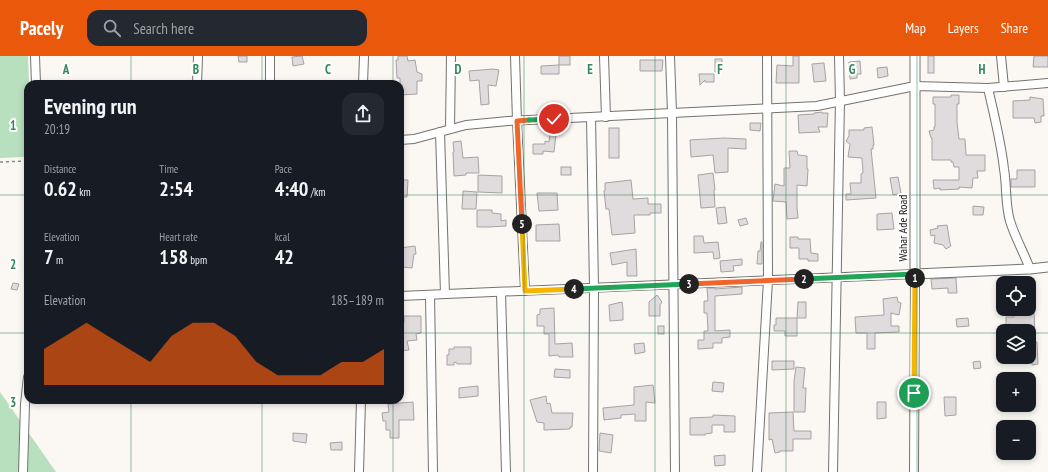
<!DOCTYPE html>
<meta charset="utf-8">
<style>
:root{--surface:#171b24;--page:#242831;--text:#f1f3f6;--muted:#9ea1a6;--accent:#ea580c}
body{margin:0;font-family:"PT Sans Narrow",sans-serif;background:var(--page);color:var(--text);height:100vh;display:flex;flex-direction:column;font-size:15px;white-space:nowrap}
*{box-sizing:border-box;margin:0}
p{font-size:13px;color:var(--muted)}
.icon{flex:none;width:22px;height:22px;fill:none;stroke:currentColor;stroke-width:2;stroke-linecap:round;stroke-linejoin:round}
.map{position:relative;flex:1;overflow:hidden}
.panel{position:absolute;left:24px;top:24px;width:380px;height:324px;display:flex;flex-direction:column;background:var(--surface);border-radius:12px;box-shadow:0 2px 6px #0003}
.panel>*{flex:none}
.controls{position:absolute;left:996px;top:220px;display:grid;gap:8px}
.controls a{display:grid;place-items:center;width:40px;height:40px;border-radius:8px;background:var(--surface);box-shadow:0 2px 6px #0003;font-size:20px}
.pin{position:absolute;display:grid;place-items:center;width:34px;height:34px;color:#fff;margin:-17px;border:2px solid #fff;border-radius:50%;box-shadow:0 1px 4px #0007}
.km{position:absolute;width:20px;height:20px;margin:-10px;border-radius:50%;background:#222;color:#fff;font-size:11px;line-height:20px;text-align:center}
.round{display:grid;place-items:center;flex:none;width:42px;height:42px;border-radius:12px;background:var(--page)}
.summary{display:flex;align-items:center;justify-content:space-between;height:68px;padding:0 20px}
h1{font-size:22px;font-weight:700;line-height:30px}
.metrics{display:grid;grid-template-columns:repeat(3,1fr);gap:6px;height:68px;padding:4px 20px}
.metrics div{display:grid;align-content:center}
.metrics b{font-size:20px;font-weight:700}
.metrics small{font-size:11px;font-weight:400}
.metrics p{font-size:11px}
.chart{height:112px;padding:8px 20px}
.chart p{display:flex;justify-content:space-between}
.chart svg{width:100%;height:72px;margin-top:4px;fill:var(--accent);opacity:.7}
header{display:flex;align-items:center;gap:24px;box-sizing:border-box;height:56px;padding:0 20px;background:var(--accent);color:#fff}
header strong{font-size:19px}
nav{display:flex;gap:22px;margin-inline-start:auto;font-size:14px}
.search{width:280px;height:36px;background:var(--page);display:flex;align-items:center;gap:10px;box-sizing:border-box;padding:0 14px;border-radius:12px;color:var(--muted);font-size:15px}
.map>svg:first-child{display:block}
.green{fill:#b8dfbe}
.building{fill:#e0dbdd;stroke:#a7a2a4}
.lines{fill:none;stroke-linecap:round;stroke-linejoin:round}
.minor-casing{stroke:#75726e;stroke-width:10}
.tertiary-casing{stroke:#75726e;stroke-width:11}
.path{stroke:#8d8b88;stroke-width:1.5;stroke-dasharray:3 3;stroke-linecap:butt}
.minor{stroke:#fff;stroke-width:8}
.tertiary{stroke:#fff;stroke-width:9}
.split-1-casing{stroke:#fff;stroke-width:8}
.split-2-casing{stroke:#fff;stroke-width:8}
.split-3-casing{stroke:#fff;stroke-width:8}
.split-4-casing{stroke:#fff;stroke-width:8}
.split-5-casing{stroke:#fff;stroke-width:8}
.split-6-casing{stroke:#fff;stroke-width:8}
.split-7-casing{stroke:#fff;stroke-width:8}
.split-1{stroke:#f5b400;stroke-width:5}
.split-2{stroke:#22a559;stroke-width:5}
.split-3{stroke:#f0652b;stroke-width:5}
.split-4{stroke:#22a559;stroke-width:5}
.split-5{stroke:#f5b400;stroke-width:5}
.split-6{stroke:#f0652b;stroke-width:5}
.split-7{stroke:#22a559;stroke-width:5}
.grid{fill:none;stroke:#32885c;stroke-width:1;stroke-opacity:0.55}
.labels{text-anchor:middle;stroke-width:4;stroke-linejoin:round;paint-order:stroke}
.street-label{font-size:12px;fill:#1c1a19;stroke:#fff}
.grid-label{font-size:13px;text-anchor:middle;font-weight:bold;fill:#32885c;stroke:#fff;stroke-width:4;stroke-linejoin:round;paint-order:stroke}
</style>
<header>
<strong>Pacely</strong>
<div class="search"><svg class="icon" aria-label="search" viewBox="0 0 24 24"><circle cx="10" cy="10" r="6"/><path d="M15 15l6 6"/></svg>Search here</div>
<nav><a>Map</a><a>Layers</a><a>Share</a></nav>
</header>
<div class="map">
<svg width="1048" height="416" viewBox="0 0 1048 416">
<rect width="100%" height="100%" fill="#fbf8f4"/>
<g class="green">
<polygon points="0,0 28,0 29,28 24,101 0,102"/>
<polygon points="0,336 56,416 0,416"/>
</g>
<g class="building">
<polygon points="238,0 247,0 247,6 239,6"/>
<polygon points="302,0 304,8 293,10 292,1"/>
<polygon points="398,0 407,0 408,5 415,4 417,16 422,18 422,25 417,25 417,38 400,39 400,22 397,22 396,4 398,4"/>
<rect x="559" y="0" width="11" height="9"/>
<polygon points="793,0 799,0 799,27 776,27 777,9 793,10"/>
<rect x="928" y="0" width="6" height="17"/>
<polygon points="1034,0 1048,0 1048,11 1033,11"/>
<polygon points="715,3 722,3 722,15 715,16"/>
<polygon points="640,4 663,4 662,15 640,15"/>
<polygon points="860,5 861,18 857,18 857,22 850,23 849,6"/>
<polygon points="824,7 826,25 814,26 812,8"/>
<polygon points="559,9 559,18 541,18 541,10"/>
<polygon points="887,11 888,20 878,22 877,12"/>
<polygon points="493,13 499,14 496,30 488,29 489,48 481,49 479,24 470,25 469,15"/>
<polygon points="699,18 714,18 714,26 705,26 705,24 700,29"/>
<polygon points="951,39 959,39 959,48 957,48 957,66 959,83 965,83 966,99 985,99 985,115 977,115 978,122 973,122 972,132 959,131 959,133 940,134 940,132 934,133 933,124 959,124 959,111 954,111 953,106 951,106 951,104 932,104 932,82 931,82 929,75 934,74 934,71 935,71 935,48 933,48 933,41 951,41"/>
<polygon points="1030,41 1043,43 1044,60 1041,60 1041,66 1035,67 1034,62 1013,62 1013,45 1030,44"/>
<polygon points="822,56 822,57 828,57 827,71 818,71 820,76 799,77 798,59 814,58 814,57"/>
<polygon points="750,67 761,67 760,75 750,74"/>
<polygon points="872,71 874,89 873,89 873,93 871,93 876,142 846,144 846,138 851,138 850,127 861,127 861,118 863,117 862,102 848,101 850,88 846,85 849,80 849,74 864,74 864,72"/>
<rect x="609" y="72" width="10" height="30"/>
<polygon points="550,78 556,78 554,96 543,95 543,98 533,98 533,88 545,88 545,85 549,86"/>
<polygon points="724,82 746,83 746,93 728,92 728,116 715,117 713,99 691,101 690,84"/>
<polygon points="461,85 463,102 478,101 479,117 466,117 466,119 454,120 453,96 454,96 453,86"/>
<polygon points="789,95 797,95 798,99 807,100 807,113 808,113 807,130 797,129 797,151 798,162 787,163 786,146 773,145 775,128 784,130 784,112 790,112"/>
<rect x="561" y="111" width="10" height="8"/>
<polygon points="1017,114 1035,114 1035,131 1011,131 1011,123 1017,123"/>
<polygon points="713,117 715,134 714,134 715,151 701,152 698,119"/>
<polygon points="478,119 502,120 502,137 478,136"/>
<polygon points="898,121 901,137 893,139 890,122"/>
<polygon points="400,124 408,124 407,141 400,141"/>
<polygon points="631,124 633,143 648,142 648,148 661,148 661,157 650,157 650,159 634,159 635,177 612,179 609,153 606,153 604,135 605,135 605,127"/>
<polygon points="463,135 477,136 476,153 462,153"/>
<polygon points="537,137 557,137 558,154 539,155"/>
<polygon points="973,150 984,151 983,159 973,159"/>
<polygon points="725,151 727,167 718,168 716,152"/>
<polygon points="477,154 492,154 492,157 501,158 501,165 506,164 506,170 489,171 477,171"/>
<polygon points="892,157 894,173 877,174 877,158"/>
<polygon points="746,162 748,168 740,170 738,164"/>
<polygon points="559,168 560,185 536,185 536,169"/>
<polygon points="947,169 950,187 951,190 946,193 943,189 934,187 935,179 931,180 930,174 938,172 937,170"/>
<polygon points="694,180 703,180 704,187 718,186 720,202 714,203 713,196 694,197"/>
<polygon points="790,181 798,181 798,183 810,183 811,197 818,198 818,205 808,205 808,203 799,203 799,192 790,192"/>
<polygon points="761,186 762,186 762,208 757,208 758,195 760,195"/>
<polygon points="415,190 416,198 414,198 412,212 402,211 401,199 400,200 400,192"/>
<polygon points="636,193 637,220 627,220 627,206 612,209 610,197"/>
<polygon points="742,203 742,209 733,210 734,215 721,216 720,205"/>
<polygon points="956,222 957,237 948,237 948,232 932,233 931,223"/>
<polygon points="13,227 19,228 17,234 11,233"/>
<polygon points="742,231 742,238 715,240 715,275 730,274 730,281 722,282 722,287 713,287 713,292 698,293 698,284 704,284 704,275 708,275 707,257 704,257 704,245 708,245 707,232 715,232 715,233"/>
<polygon points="657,239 662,246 660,249 660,260 649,260 649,246"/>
<polygon points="897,241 898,246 901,247 899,259 891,257 891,270 899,270 899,276 875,277 875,293 867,293 867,277 856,277 855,261 884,259 883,243"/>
<polygon points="622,246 623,253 623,264 610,265 609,249"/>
<polygon points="798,246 806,246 806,262 797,262"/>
<polygon points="554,252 555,288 572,287 573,301 559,301 558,299 549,300 549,278 544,278 544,270 537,270 537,259 540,258 540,253"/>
<polygon points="1014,253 1034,253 1035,286 1037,286 1038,308 1032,309 1032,302 1029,302 1029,275 1010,275 1010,268 1006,269 1006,261 1014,261"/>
<polygon points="404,260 421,260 421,277 416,278 417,284 407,285 409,294 400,295 400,266 404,266"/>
<polygon points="776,262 797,262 797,280 785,280 785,275 774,275 774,269 776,269"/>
<polygon points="968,262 969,270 957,271 956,263"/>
<rect x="658" y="270" width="6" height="8"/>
<polygon points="644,287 645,296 635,298 634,288"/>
<polygon points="454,291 471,291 471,308 457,308 457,307 454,306 454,309 447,309 447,299 449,299 449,293 454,293"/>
<polygon points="772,305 794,305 794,313 772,314"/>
<polygon points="980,305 981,312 974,313 973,306"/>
<polygon points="796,311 805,312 803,332 806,332 805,356 794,356 794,325"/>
<polygon points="555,313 570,314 570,322 554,321"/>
<polygon points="713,326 724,327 723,336 712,335"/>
<polygon points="653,329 655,347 646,346 646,365 635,365 635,358 621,359 621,362 604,364 603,352 634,349 634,331"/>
<polygon points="478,330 478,340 459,342 459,332"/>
<polygon points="546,340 547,348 550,347 552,357 573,357 572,371 570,371 570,373 544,374 544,367 537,366 530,344"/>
<polygon points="944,341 956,341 956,359 945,360"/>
<polygon points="413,346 414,364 399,364 399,382 390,382 390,374 386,374 386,365 383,365 382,357 389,356 388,348"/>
<polygon points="877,346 886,346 886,362 877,363"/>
<polygon points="793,356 794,375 811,375 811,383 793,383 793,395 780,395 780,396 775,397 772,383 769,384 769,357"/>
<polygon points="713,359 735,360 735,376 724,376 724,369 712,369 712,377 705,378 705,379 690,379 690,362 713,361"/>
<polygon points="293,377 307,378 306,387 293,385"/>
<polygon points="600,377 613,379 611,397 599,395"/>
<polygon points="342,386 342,394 331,394 330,387"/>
<polygon points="725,399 725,409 715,410 714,400"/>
</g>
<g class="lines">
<g class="minor-casing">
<g id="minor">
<polyline points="35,0 36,28"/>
<polyline points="515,0 517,65 525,235"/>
<polyline points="604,0 606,61"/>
<polyline points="670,0 672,57 675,416"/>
<polyline points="1001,0 1004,31"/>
<polyline points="197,28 198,0"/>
<polyline points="270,28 270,0"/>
<polyline points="363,28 364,0"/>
<path d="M 988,32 C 994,59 1001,86 1004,113 C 1007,130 1005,148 1010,165 C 1015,181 1024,197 1030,213"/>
<polyline points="591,61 594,232 593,416"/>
<polyline points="450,73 451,0"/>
<polyline points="440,76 445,238"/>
<polyline points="400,84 414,83 466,69 508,65 817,50 915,30 988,32 1048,27"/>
<polyline points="501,236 506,416"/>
<polyline points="430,239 433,416"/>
<polyline points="400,240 915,218 914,416"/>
<polyline points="23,416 25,348 28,321"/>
<polyline points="359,416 361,344"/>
<polyline points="757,416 768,224 767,0"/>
<polyline points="833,416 840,45 839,0"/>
</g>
</g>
<g class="tertiary-casing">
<polyline id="tertiary" points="915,0 915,218 1030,213 1048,211"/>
</g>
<polyline class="path" points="0,106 28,105"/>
<use href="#minor" class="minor"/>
<use href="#tertiary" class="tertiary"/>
</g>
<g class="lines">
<g class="split-1-casing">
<polyline id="split-1" points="914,337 915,222"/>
</g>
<g class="split-2-casing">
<polyline id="split-2" points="804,223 915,218 915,222"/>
</g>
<g class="split-3-casing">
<polyline id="split-3" points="689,228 804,223"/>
</g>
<g class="split-4-casing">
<polyline id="split-4" points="574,233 689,228"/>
</g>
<g class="split-5-casing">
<polyline id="split-5" points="522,168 525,235 574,233"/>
</g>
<g class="split-6-casing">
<polyline id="split-6" points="522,168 517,65 529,64"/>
</g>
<g class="split-7-casing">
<polyline id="split-7" points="529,64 554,63"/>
</g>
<use href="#split-1" class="split-1"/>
<use href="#split-2" class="split-2"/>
<use href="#split-3" class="split-3"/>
<use href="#split-4" class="split-4"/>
<use href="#split-5" class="split-5"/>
<use href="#split-6" class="split-6"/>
<use href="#split-7" class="split-7"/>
</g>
<path class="grid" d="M 131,0 L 131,28M 262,0 L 262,28M 393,0 L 393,28M 524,0 L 524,416M 655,0 L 655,416M 786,0 L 786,416M 917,0 L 917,416M 0,139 L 28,139M 400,139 L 1048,139M 0,277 L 28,277M 400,277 L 1003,277M 1029,277 L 1048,277M 131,344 L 131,416M 262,344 L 262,416M 393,344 L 393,416"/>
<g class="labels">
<g class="street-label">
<text transform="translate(903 172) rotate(-90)" y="4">Wahar Ade Road</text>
</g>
</g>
<g class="grid-label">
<text x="66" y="18">A</text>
<text x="196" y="18">B</text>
<text x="328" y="18">C</text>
<text x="458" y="18">D</text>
<text x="590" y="18">E</text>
<text x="720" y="18">F</text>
<text x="852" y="18">G</text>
<text x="982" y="18">H</text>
<text x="13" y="74">1</text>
<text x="13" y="213">2</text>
<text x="13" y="351">3</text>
</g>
</svg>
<div class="controls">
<a><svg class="icon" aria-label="locate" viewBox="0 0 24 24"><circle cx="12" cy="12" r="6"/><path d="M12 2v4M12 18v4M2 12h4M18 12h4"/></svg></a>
<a><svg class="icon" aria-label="layers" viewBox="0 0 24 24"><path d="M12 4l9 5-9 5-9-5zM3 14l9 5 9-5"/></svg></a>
<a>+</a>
<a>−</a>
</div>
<div class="pin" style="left:914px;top:337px;background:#1e9e55"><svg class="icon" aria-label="arrive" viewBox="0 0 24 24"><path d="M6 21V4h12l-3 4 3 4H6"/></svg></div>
<div class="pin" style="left:554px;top:63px;background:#d93025"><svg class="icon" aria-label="check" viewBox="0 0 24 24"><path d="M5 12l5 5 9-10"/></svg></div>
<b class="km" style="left:915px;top:222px">1</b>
<b class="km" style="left:804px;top:223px">2</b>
<b class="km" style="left:689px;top:228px">3</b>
<b class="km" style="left:574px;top:233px">4</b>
<b class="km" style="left:522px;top:168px">5</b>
<section class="panel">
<div class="summary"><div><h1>Evening run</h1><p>20:19</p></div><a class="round"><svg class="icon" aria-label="share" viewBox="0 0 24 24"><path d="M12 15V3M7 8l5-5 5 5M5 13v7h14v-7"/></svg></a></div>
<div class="metrics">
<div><p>Distance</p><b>0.62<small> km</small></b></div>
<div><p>Time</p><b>2:54</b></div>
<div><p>Pace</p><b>4:40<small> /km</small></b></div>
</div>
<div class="metrics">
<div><p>Elevation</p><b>7<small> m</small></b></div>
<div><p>Heart rate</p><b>158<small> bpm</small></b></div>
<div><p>kcal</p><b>42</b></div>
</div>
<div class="chart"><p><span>Elevation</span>185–189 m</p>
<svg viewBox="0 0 160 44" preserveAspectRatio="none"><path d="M0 44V22L10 14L20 6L30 14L40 22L50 30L60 14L70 6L80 6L90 14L100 30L110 38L120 38L130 38L140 30L150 30L160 22V44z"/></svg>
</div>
</section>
</div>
